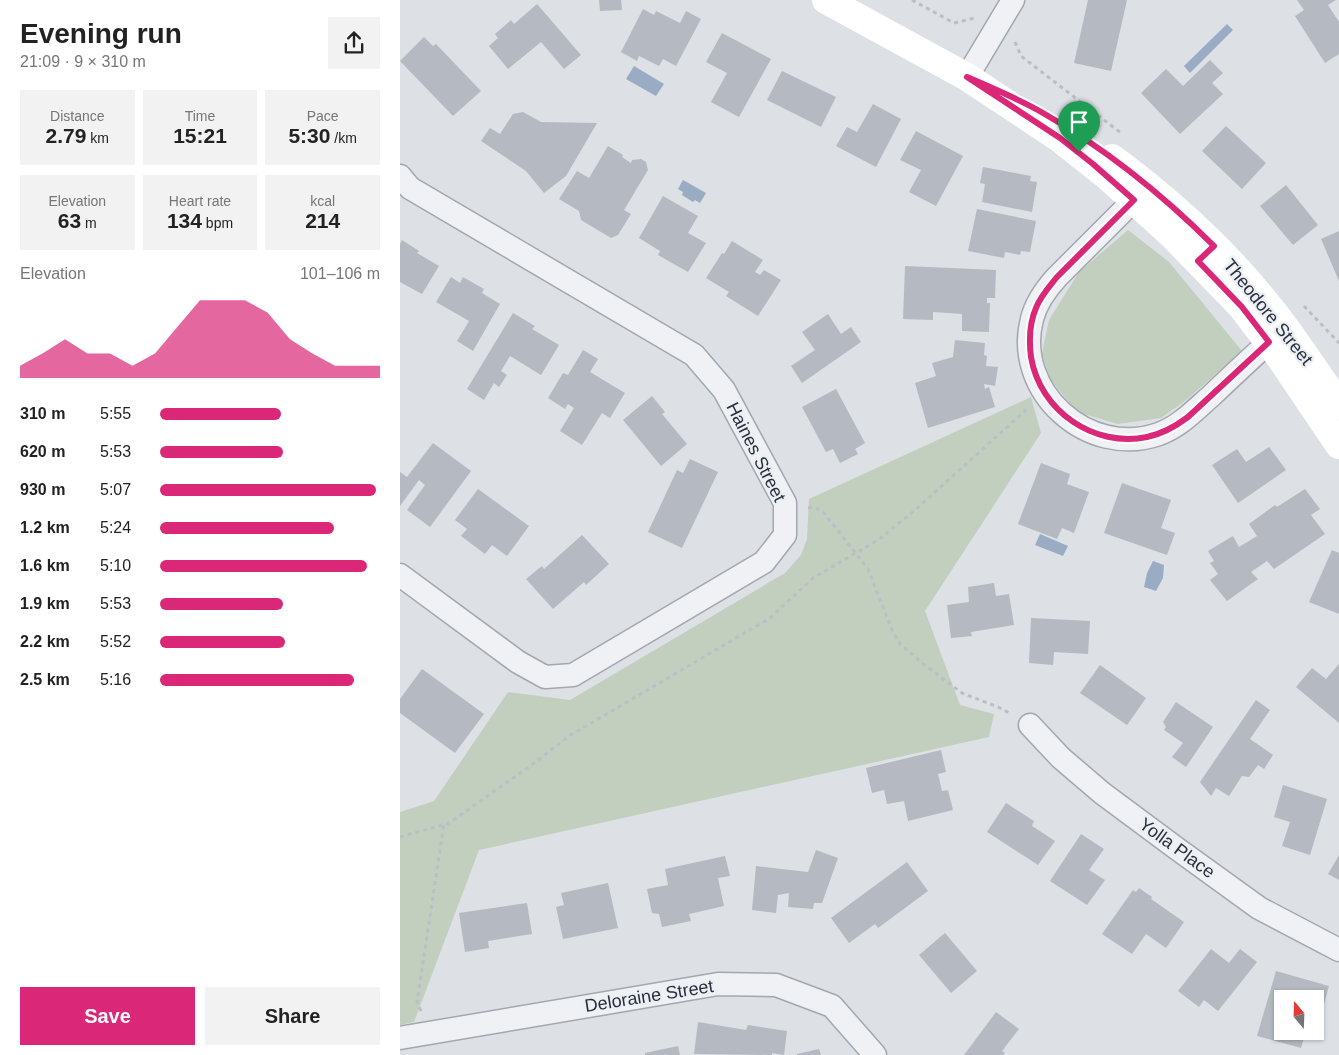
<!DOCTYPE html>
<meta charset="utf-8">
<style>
:root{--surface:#fff;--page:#f2f2f2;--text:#222;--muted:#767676;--accent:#db2777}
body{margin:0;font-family:Helvetica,sans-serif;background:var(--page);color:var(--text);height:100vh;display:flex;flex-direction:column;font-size:19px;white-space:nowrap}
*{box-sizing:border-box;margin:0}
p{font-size:16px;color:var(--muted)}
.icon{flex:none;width:28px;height:28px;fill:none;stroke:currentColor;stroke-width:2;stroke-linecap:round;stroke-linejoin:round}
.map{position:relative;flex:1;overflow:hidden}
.panel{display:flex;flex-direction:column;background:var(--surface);width:400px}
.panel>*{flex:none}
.needle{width:32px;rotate:341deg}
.tools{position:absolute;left:874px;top:990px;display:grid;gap:10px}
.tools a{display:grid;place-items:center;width:50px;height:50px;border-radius:0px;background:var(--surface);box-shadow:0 1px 4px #0004;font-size:25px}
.pin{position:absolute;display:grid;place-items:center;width:42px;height:42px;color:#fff;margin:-51px -21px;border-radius:50% 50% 50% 0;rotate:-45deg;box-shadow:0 0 5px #0007}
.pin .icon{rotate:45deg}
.round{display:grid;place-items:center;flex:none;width:52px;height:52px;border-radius:0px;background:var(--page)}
.head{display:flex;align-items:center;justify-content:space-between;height:85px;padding:0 20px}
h1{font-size:28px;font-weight:700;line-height:38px}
.metrics{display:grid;grid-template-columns:repeat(3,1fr);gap:8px;height:85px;padding:5px 20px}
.metrics div{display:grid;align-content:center;border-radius:0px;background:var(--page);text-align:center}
.metrics b{font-size:21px;font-weight:700}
.metrics small{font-size:14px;font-weight:400}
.metrics p{font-size:14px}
.chart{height:140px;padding:10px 20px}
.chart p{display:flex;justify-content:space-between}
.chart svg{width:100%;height:90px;margin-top:5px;fill:var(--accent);opacity:.7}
.primary-button{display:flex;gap:10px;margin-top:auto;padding:10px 20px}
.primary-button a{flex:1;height:58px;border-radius:0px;background:var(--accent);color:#fff;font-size:20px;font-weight:700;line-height:58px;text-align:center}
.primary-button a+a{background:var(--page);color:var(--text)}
ul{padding:0 20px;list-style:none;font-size:16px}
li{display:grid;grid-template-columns:80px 60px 1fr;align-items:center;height:38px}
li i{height:12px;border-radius:6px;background:var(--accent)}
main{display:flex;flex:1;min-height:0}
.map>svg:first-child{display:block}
.green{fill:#c2cfbf}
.water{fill:#9aacc3}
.building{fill:#b5b9c2}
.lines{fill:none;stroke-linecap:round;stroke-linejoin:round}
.minor-casing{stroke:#a3a7af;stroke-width:25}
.path{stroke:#bbbec4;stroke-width:3;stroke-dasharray:4 4;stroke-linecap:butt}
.minor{stroke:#eff1f4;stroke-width:22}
.secondary{stroke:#fff;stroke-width:28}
.route-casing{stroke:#fff;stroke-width:10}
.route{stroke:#db2777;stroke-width:6}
.labels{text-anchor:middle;stroke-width:4.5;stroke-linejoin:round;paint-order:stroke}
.street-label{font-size:18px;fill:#282e3b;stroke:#eceff3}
</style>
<main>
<section class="panel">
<div class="head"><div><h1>Evening run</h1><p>21:09 · 9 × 310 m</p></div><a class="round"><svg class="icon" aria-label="share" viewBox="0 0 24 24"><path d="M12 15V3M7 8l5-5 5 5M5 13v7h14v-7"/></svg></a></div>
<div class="metrics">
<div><p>Distance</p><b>2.79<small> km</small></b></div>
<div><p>Time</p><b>15:21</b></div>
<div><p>Pace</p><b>5:30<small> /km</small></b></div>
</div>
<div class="metrics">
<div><p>Elevation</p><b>63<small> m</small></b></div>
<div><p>Heart rate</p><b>134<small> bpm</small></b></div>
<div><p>kcal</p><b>214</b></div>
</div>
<div class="chart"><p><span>Elevation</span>101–106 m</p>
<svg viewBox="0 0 160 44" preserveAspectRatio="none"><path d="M0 44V38L10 32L20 25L30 32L40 32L50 38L60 32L70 19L80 6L90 6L100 6L110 12L120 25L130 32L140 38L150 38L160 38V44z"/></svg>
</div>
<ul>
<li><b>310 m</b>5:55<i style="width:55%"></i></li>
<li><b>620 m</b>5:53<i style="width:56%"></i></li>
<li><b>930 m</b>5:07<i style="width:98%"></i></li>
<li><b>1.2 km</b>5:24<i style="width:79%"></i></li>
<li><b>1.6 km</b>5:10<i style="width:94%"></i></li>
<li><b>1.9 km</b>5:53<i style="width:56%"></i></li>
<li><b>2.2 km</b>5:52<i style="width:57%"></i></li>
<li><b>2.5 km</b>5:16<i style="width:88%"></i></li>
</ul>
<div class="primary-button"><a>Save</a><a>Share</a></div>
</section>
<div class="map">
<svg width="939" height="1055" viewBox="0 0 939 1055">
<rect width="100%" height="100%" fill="#dde0e5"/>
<g class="green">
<polygon points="728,230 769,262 842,351 785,401 761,418 718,424 677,412 650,379 642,353 649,320 679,272"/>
<polygon points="631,397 641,433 525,611 560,705 594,714 589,737 79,850 14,1022 0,1025 0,812 34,801 108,692 170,700 385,573 401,555 407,539 409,499"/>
</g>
<g class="water">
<polygon points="827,24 833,30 790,73 784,66"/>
<polygon points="234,66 264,84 256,96 226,79"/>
<polygon points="283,180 306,193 300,203 295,200 293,202 282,195 283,192 278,189"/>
<polygon points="640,534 668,546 663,556 635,545"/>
<polygon points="753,561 764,565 763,578 756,591 744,587 747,573"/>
</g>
<g class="building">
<polygon points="199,0 221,0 222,10 200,11"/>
<polygon points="688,0 727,0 711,71 674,63"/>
<polygon points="897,0 936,0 928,5 939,22 939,54 925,63 895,16 904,10"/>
<polygon points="137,4 181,55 164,69 141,42 108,69 89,46 98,38 95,34 111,20 114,24"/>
<polygon points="243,9 254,15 256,11 280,23 286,11 301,19 276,66 263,59 259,66 239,56 237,61 221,52"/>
<polygon points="322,33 371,59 339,117 311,102 327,73 306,62"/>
<polygon points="24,37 33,46 36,44 81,91 53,116 0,61"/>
<polygon points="810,60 823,73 812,83 823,94 780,134 741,93 766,69 783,86"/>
<polygon points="382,71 436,97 421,127 367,100"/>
<polygon points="473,104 501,119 476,167 436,146 447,127 457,132"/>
<polygon points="123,112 141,122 197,123 166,176 144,193 126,171 81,141 90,128 100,134 113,114"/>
<polygon points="826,126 866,163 842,189 802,151"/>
<polygon points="516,131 563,156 536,206 509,192 521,170 500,160"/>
<polygon points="208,146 223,155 222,157 231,163 232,160 241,159 246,162 248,170 224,210 231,214 218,235 211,238 181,220 179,211 159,199 177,171 189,178"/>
<polygon points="583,167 631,176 630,181 637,182 632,212 582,202 585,184 580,183"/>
<polygon points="886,185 918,225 893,245 860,206"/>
<polygon points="263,196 298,216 288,233 306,243 288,272 258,255 260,251 239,238"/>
<polygon points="577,209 636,221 630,252 621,251 620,255 605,252 604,258 568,251"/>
<polygon points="939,231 939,281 921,239"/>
<polygon points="2,240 19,251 17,253 39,266 22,294 0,282 0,244"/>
<polygon points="332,241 363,260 355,272 360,275 364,270 381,280 358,316 326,296 329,292 306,278 322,253 324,254"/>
<polygon points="505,266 596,270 595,298 587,298 587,303 590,303 589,332 562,331 562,314 533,312 533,320 503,319"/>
<polygon points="51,277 60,283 63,277 84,289 82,293 100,304 73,351 57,341 69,321 36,302"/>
<polygon points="113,313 135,326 132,329 159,345 141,375 110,356 101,371 107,375 99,387 94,383 84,400 67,389"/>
<polygon points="428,314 441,334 451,327 461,342 402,383 391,366 415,350 402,332"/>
<polygon points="555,340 585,343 584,355 587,356 586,366 598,367 595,386 584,384 585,389 589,387 595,407 528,428 515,383 536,376 532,363 553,357"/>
<polygon points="183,350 198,359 190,372 225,393 210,418 202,413 182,445 160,431 174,408 168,404 165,409 148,398 163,373 168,375"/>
<polygon points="436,389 465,443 455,449 458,454 440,463 433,449 426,452 402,407"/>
<polygon points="252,396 265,412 262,414 287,444 261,466 223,420"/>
<polygon points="33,443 71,471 30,527 7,510 25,485 19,480 0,506 0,472 7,477"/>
<polygon points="869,447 886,470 838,503 812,465 837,449 846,462"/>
<polygon points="290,459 318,472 282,548 248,532 277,470 283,473"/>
<polygon points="641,463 670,474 667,484 689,492 674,533 662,528 657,539 618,524"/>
<polygon points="722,483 771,500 761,528 775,533 767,555 704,533"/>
<polygon points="78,489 129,526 107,556 92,545 85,554 61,536 67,529 55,520"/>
<polygon points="905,489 920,509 911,515 925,534 874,569 867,561 851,572 858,579 827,601 810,580 818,574 810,563 814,561 808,551 833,536 839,547 857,536 849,524 875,505 877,507"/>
<polygon points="182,535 209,564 186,585 184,582 153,609 126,579 142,566 144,569"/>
<polygon points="932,550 939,553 939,614 909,602"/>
<polygon points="594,583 596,596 609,594 614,625 571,632 572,636 551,638 547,605 569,602 568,587"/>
<polygon points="631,618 690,621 688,654 654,652 653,665 629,663"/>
<polygon points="939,664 939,723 896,687 912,668 926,679"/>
<polygon points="700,665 746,698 727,725 680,693"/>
<polygon points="22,669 84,714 55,753 0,713 0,699"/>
<polygon points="856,700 870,710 850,739 873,755 864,769 858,765 849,777 842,776 829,796 816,788 811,796 800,782"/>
<polygon points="776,702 813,727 786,767 772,757 783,743 764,730 766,727 763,722"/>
<polygon points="541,750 546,772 538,774 542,791 548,790 553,810 508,821 504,801 487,804 484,790 472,793 466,768"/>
<polygon points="883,785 927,799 910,855 882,846 890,822 874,817"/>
<polygon points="606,803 634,821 632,826 655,841 638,865 587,832"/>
<polygon points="681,834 704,849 689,870 705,880 687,905 650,881"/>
<polygon points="416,850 438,858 422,903 414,903 413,909 388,907 389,893 378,895 376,913 352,910 356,866 408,872"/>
<polygon points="939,855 939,880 928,874"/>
<polygon points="325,856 330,876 318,878 324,906 289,914 291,921 262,927 259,914 252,913 247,889 268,885 265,869"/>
<polygon points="507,862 528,891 478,928 475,924 449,943 431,918"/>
<polygon points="208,883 218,928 163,939 156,907 164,905 161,893"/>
<polygon points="739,888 752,897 751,899 784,922 766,948 746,934 732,954 702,934 733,890 736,892"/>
<polygon points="127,903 132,934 88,941 89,948 65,952 59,913"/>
<polygon points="545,933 577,971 551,993 519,955"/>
<polygon points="811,949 829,963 840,949 857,962 818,1011 804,1000 799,1007 778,991"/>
<polygon points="876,971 929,986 921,1014 915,1012 915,999 882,999 882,1031 906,1031 901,1048 857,1036"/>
<polygon points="596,1012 619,1029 602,1051 605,1053 603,1055 564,1055"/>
<polygon points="298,1022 346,1030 348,1025 387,1031 384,1055 372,1053 372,1055 294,1054"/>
<polygon points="278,1046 280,1055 245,1055 245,1053"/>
<polygon points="419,1049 421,1055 397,1055 397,1054"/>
</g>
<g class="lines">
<g class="minor-casing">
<g id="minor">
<polyline points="567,77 613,0"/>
<polyline points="0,176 10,188 294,355 324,390 385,503 385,535 364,562 173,675 145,677 118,662 0,575"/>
<path d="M 734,200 L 657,277 C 646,289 636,303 632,319 C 613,391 688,459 759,434 C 780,426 794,411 811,396 C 830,378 849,360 869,342"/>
<polyline points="630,725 661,758 702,793 776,848 859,908 939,950"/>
<polyline points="0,1038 318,984 376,985 432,1006 475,1055"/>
</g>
</g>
<g class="path">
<polyline points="512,0 554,23 575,18"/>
<polyline points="615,42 621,56 721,133"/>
<polyline points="904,306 939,343"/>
<polyline points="408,508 414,507 424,513 468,569 492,630 500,644 526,666 562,693 598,707 611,714"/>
<polyline points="0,837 49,823 133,764 169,736 370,618 413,578 478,540 514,511 627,409"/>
<polyline points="21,1011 17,1002 44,824"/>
</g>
<use href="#minor" class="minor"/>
<g class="secondary">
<polyline points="426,0 567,77 659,138 707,176 774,237 842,307 879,356 939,445"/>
<path d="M 712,158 C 777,206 839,264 887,330 C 905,355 922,380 939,405"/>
</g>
</g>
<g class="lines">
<g class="route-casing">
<path id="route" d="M 567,77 C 592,88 619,99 643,113 C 706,149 763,195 814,246 L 798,261 L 842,307 L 869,342 L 788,417 C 776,426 762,434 747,437 C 694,448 640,411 631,357 C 629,341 629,324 636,308 C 640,297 649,287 657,277 L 734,200 L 693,164 L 660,138 Z"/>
</g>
<use href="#route" class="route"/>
</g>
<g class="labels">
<g class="street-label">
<text transform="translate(868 312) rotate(51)" y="6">Theodore Street</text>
<text transform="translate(356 452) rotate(63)" y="6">Haines Street</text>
<text transform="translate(777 848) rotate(36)" y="6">Yolla Place</text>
<text transform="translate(249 996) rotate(-9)" y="6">Deloraine Street</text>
</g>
</g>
</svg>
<div class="tools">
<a><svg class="needle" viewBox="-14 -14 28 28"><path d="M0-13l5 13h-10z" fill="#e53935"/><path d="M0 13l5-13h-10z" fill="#767676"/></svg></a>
</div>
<div class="pin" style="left:679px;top:152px;background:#1e9e55"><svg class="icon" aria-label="arrive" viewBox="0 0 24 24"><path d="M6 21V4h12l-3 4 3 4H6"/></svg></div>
</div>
</main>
